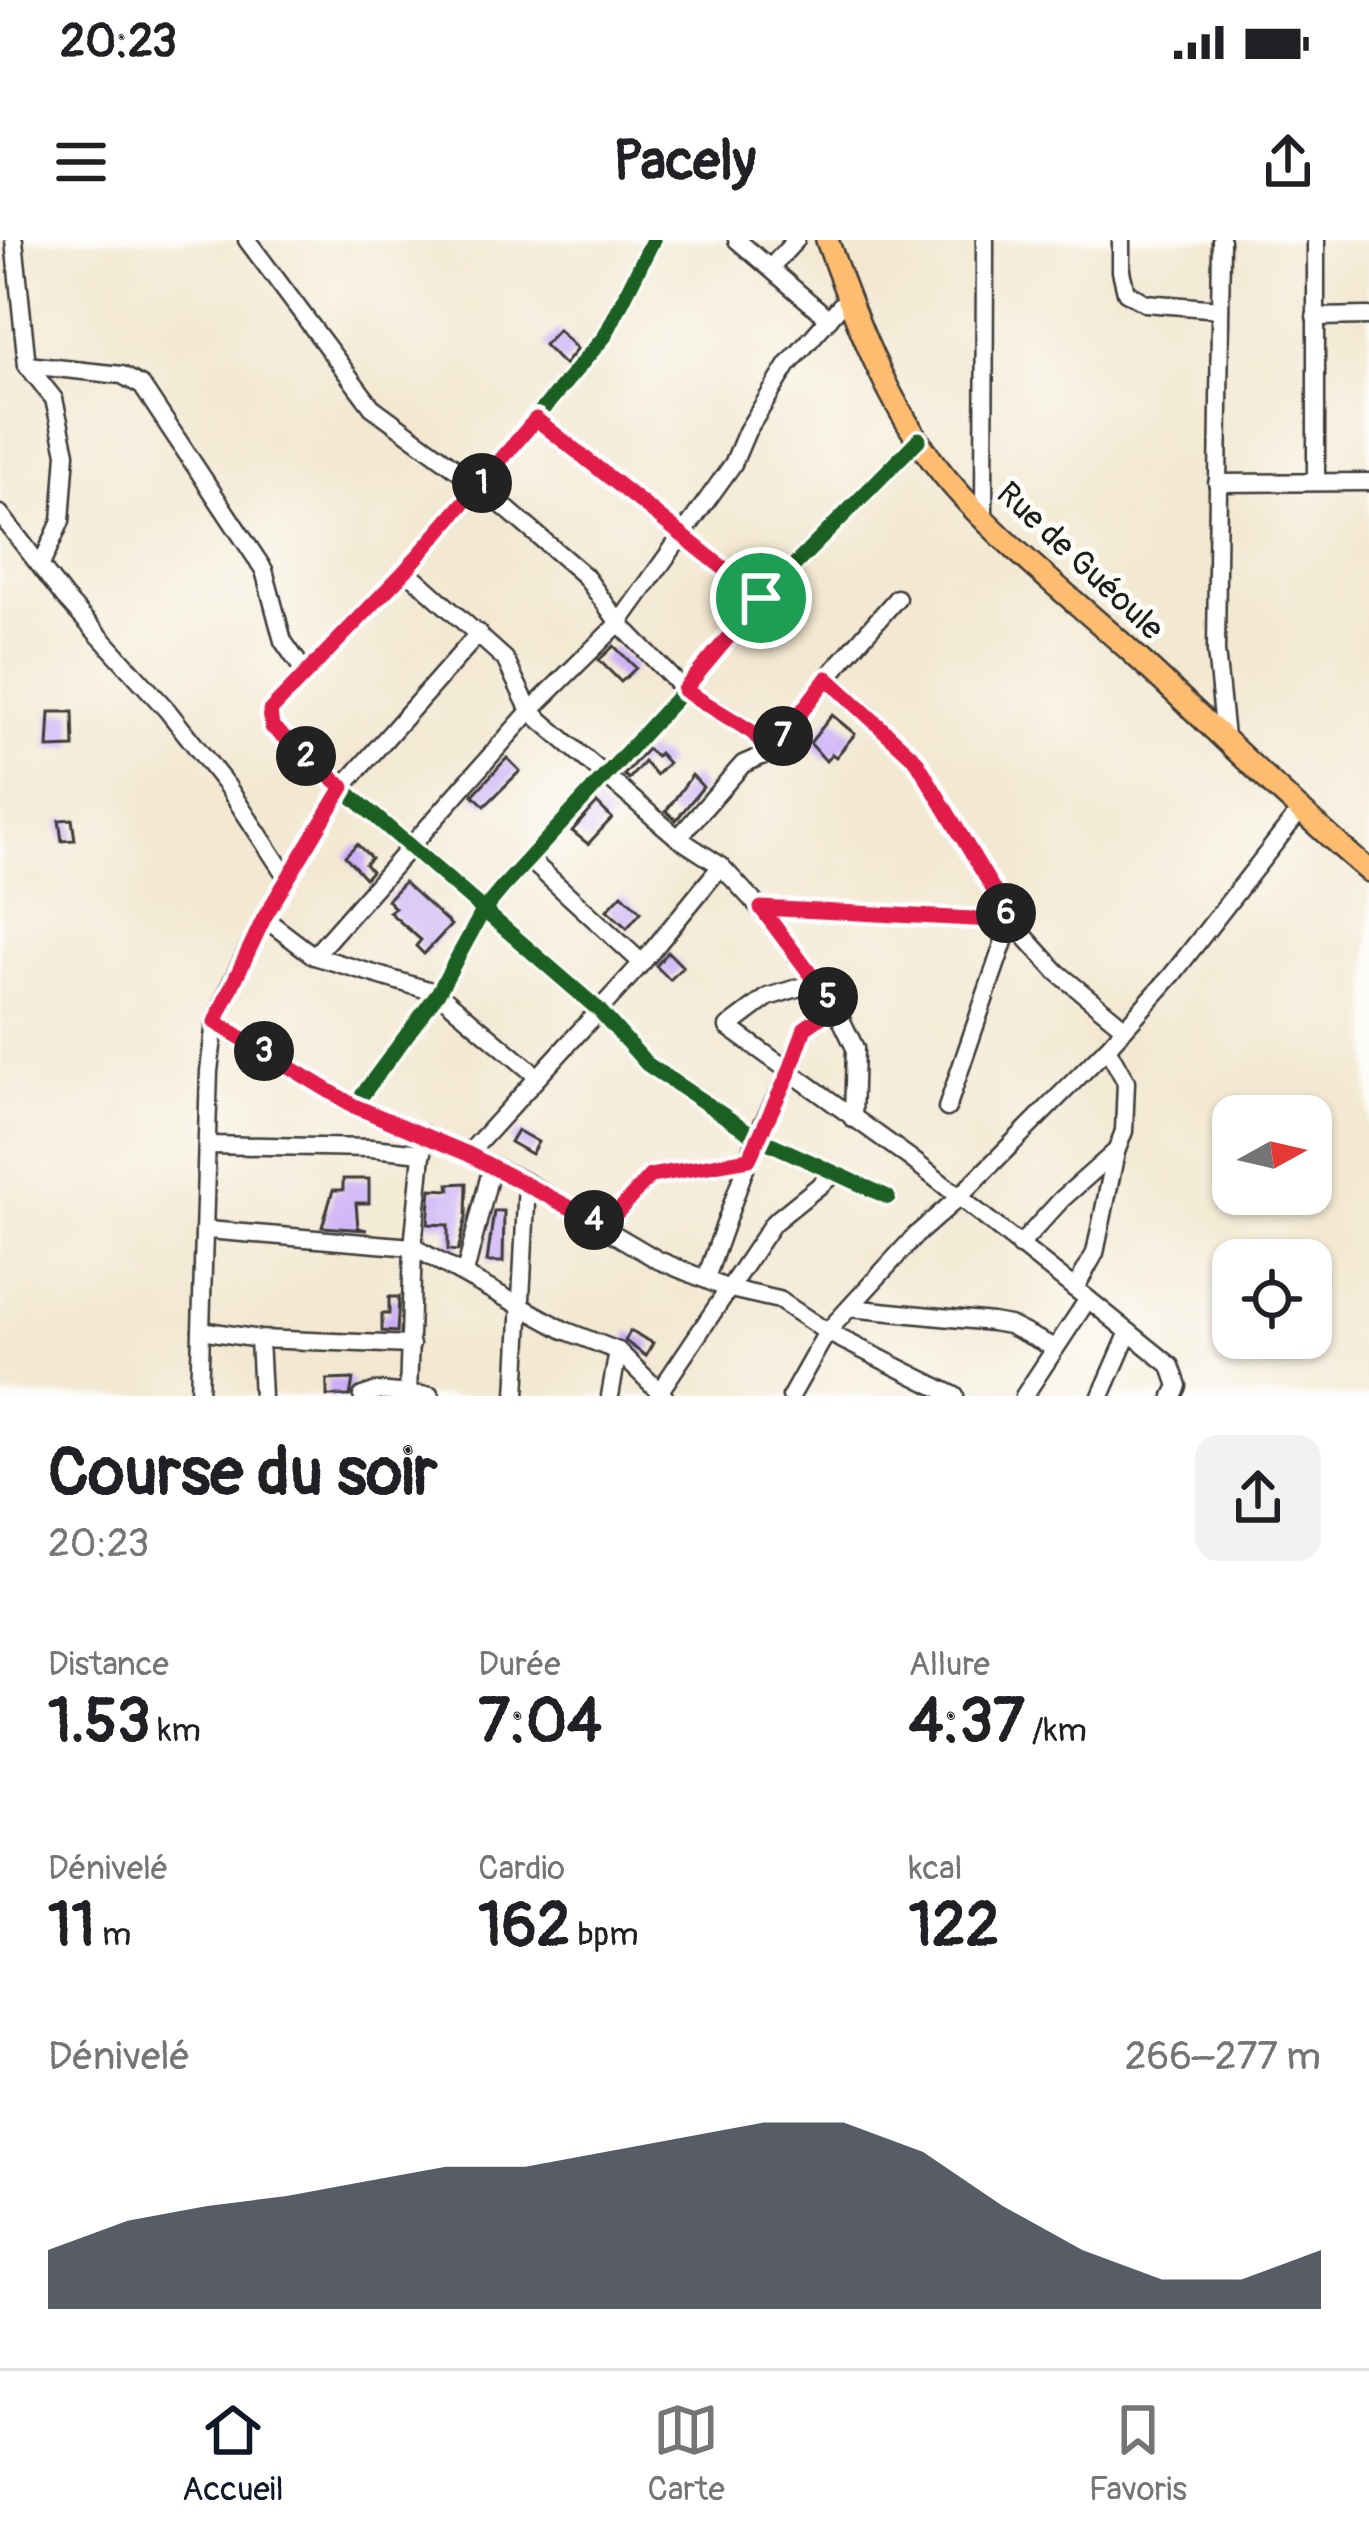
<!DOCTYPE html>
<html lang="fr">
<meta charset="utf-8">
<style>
:root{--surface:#fff;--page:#f2f2f2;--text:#202124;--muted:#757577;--line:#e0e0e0;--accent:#111827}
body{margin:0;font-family:Pangolin,sans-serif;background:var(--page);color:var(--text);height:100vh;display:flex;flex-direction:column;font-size:45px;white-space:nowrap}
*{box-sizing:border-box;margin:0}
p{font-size:39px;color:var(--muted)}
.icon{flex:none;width:66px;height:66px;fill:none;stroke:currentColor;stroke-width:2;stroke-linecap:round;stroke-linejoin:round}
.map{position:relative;height:1156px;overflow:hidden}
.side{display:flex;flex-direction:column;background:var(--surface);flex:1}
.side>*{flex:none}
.needle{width:78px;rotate:82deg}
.controls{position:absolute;left:1212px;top:855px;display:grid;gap:24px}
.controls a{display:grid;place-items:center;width:120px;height:120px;border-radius:24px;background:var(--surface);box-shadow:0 3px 9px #0004;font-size:60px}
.pin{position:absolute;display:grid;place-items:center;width:102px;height:102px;color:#fff;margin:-51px;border:6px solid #fff;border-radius:50%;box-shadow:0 3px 12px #0007}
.km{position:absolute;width:60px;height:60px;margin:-30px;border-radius:50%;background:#222;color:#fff;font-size:33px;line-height:60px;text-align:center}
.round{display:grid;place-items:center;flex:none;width:126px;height:126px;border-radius:24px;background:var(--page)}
.summary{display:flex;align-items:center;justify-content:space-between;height:204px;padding:0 48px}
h1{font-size:66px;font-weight:700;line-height:90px}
.metrics{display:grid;grid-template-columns:repeat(3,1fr);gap:18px;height:204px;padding:12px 48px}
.metrics div{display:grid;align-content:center}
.metrics b{font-size:60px;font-weight:700}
.metrics small{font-size:33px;font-weight:400}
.metrics p{font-size:33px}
.chart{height:336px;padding:24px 48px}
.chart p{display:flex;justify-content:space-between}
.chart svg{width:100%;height:216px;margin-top:12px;fill:var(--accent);opacity:.7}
.status{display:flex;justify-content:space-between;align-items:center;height:84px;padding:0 60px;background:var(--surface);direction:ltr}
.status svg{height:33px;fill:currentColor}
header{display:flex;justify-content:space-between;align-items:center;height:156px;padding:0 48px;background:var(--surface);font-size:54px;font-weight:700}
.menu{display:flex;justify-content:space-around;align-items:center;height:168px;border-top:3px solid var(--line);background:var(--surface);font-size:33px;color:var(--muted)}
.menu a{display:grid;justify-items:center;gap:6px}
.menu .on{color:var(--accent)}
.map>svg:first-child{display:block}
.building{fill:#caadf7}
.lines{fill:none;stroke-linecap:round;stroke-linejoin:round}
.minor-casing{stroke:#3c3b37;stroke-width:21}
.major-casing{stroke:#3c3b37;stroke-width:26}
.minor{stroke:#fff;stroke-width:16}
.major{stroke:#febc70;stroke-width:21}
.cycleway-casing{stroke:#fdfcf7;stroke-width:22}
.cycleway{stroke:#1b5e20;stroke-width:15}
.route-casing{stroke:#fff;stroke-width:24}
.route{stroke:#e11d48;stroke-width:15}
.labels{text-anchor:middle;stroke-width:10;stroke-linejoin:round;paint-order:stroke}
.street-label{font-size:33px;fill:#1c1c1c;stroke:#fdfcf7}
</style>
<div class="status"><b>20:23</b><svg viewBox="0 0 49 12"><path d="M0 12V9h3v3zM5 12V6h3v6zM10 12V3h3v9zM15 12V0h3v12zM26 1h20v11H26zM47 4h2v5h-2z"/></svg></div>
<header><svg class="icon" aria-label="menu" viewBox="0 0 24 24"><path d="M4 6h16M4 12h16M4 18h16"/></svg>Pacely<svg class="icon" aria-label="share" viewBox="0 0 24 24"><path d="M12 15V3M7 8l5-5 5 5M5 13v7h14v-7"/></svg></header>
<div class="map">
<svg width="1369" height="1156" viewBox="0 0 1369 1156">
<rect width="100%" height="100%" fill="#fdfcf7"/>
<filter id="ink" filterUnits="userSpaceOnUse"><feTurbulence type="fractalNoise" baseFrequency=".00833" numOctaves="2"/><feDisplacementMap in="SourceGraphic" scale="24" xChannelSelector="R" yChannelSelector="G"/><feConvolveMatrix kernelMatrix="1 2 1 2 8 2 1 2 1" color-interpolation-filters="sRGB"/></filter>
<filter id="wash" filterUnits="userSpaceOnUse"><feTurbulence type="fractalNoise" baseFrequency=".004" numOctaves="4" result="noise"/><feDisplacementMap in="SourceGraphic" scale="48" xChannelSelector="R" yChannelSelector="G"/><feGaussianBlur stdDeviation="2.7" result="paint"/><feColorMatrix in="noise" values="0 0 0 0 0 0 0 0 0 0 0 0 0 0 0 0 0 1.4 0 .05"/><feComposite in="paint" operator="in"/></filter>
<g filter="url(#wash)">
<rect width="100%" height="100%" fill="#f3e8d1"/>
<g id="blocks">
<g class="building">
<polygon points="558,90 577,109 564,125 544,105"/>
<polygon points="614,406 636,428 621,442 599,420"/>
<polygon points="50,472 73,472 74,507 48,508"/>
<polygon points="832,475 855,494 836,517 832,514 826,521 810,503"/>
<polygon points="647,509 656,516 659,513 668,523 656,535 644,522 629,539 624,535"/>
<polygon points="507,518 520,531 485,566 473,555"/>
<polygon points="692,535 703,547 676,580 666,571"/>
<polygon points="597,563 612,578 588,604 572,591"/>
<polygon points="72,579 75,600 62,601 59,580"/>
<polygon points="357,604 371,618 365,624 371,631 365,638 345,616"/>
<polygon points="404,642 451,685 424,714 416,706 421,700 389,672 395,668 387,660"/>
<polygon points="622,654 641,672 627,688 607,670"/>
<polygon points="668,712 683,727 670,740 656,726"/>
<polygon points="517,890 538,902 531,914 510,902"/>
<polygon points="343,939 369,939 369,963 356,963 358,988 367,990 322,987 333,950 343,950"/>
<polygon points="467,943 466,977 458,1011 448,1010 448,985 428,984 431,949 450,950 449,944"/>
<polygon points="494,971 504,971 503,1022 487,1022"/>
<polygon points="389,1057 399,1057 397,1092 382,1091 382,1074 389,1074"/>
<polygon points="630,1091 653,1103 646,1116 625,1101"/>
<polygon points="353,1139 350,1156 327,1156 327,1140"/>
</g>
</g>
</g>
<g filter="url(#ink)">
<use href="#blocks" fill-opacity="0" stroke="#3c3b37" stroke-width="3"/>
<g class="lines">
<g class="minor-casing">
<g id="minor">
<polyline points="14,0 27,125 54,159 66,213 61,281 41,325"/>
<polyline points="247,0 372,167 480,246 585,336 619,383 684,450 752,492 771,512"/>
<polyline points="653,0 605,96 406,330 270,471 272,487 599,770 647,824 756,897 888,957"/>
<polyline points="737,0 829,79"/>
<polyline points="1121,0 1121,31 1126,52 1145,63 1220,69"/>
<polyline points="1221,0 1216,411 1225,497"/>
<polyline points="1316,0 1316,242"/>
<polyline points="770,28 796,0"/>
<polyline points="1315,77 1369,76"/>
<polyline points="27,125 122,135 142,146 264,330 283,401 306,434"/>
<polyline points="536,179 761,359"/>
<polyline points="1217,243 1369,242"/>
<polyline points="0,274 64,357 167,470 227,546 288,639"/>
<polyline points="984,278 985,0"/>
<polyline points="406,330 505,419 530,471 678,598 721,626 768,677 835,767 855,808 853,879"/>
<polyline points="827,438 916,520 1011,681 947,868"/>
<polyline points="678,598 743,524 771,512 827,438 897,358"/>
<polyline points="529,619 642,723"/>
<polyline points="761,668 1011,681 1057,732 1124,787"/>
<polyline points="264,678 314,716 438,753 538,837"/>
<polyline points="314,716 530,471 619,383 733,224 747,191 788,125 848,57"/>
<polyline points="817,742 768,757 728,787 910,918 1088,1059 1024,1156"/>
<polyline points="215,782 354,866 468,914 527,943 658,1020 726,1048 779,1060 827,1092 955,1156"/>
<polyline points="354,866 438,753 483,671 503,647 684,450 761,359 919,199"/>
<polyline points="207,905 371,908 423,913"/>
<polyline points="468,914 642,723 721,626"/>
<polyline points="605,987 650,936 749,919"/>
<polyline points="207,990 413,1007 564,1090 618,1111 664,1156"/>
<polyline points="1019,1006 1062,959 1115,912"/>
<polyline points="465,1033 492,926"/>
<polyline points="706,1038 756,897 789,833 805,788 835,767"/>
<polyline points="1075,1049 1095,1013 1116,912 1124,891 1126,842 1107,808"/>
<polyline points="1088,1059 1171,1126 1178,1146 1173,1156"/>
<polyline points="850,1068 992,1082 1009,1085 1055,1108"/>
<polyline points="201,1090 259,1099 411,1105"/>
<polyline points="259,1099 262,1156"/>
<polyline points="660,1151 773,983 835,933"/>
<polyline points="408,1155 413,1007 424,894"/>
<polyline points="199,1156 209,831 215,782 231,744 264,678 343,547 479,393"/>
<polyline points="362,1156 377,1151 431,1156"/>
<polyline points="516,1156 527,943"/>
<polyline points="610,1156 618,1111"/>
<polyline points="791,1156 827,1092 916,995 958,958 1107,808 1172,735 1299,572"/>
<polyline points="1101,1156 1129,1092"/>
</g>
</g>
<g class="major-casing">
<path id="major" d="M 827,0 C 855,78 884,156 934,223 C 987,292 1062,349 1126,407 C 1207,481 1285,560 1369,631"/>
</g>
<use href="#minor" class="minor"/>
<use href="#major" class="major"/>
<g class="cycleway-casing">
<g id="cycleway">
<polyline points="653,0 605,96 406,330 270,471 272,487 599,770 647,824 756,897 888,957"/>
<polyline points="354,866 438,753 483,671 503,647 684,450 761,359 919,199"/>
</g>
</g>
<use href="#cycleway" class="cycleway"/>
</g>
</g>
<g class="lines" filter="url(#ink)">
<g class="route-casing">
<polygon id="route" points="536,179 761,358 684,450 752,492 771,512 827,438 916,520 1012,681 761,668 835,767 805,788 789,833 749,919 650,936 605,986 468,914 354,866 215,782 264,678 343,547 272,487 270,471 406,330"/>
</g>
<use href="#route" class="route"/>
</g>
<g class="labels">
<g class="street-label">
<text transform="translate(1081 320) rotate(43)" y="12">Rue de Guéoule</text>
</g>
</g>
</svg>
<div class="controls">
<a><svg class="needle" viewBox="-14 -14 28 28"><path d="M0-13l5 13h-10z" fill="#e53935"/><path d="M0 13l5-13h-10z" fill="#757577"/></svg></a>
<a><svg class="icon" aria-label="locate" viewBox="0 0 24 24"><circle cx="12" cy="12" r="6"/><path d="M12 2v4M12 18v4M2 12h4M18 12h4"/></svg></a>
</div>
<div class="pin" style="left:761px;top:358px;background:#1e9e55"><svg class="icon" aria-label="arrive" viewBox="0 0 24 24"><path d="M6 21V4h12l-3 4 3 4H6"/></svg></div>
<b class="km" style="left:482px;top:243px">1</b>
<b class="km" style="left:306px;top:516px">2</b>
<b class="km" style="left:264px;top:811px">3</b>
<b class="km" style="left:594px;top:980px">4</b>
<b class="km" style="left:828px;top:757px">5</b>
<b class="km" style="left:1006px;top:673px">6</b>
<b class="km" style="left:783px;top:496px">7</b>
</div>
<section class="side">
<div class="summary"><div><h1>Course du soir</h1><p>20:23</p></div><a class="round"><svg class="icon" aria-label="share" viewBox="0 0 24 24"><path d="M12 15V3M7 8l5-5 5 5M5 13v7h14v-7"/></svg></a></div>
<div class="metrics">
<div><p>Distance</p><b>1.53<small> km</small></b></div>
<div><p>Durée</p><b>7:04</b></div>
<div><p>Allure</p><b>4:37<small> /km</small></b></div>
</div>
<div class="metrics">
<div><p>Dénivelé</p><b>11<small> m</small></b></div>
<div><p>Cardio</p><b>162<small> bpm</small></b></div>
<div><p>kcal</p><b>122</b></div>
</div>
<div class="chart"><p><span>Dénivelé</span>266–277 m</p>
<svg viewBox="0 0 160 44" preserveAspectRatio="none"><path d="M0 44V32L10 26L20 23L30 21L40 18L50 15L60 15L70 12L80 9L90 6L100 6L110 12L120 23L130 32L140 38L150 38L160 32V44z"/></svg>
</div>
</section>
<nav class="menu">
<a class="on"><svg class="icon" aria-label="home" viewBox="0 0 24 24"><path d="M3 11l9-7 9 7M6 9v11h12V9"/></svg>Accueil</a>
<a><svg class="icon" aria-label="map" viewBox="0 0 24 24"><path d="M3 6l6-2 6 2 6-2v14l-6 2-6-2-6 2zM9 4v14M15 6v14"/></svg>Carte</a>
<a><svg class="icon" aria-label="saved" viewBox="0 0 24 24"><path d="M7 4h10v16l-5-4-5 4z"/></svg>Favoris</a>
</nav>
